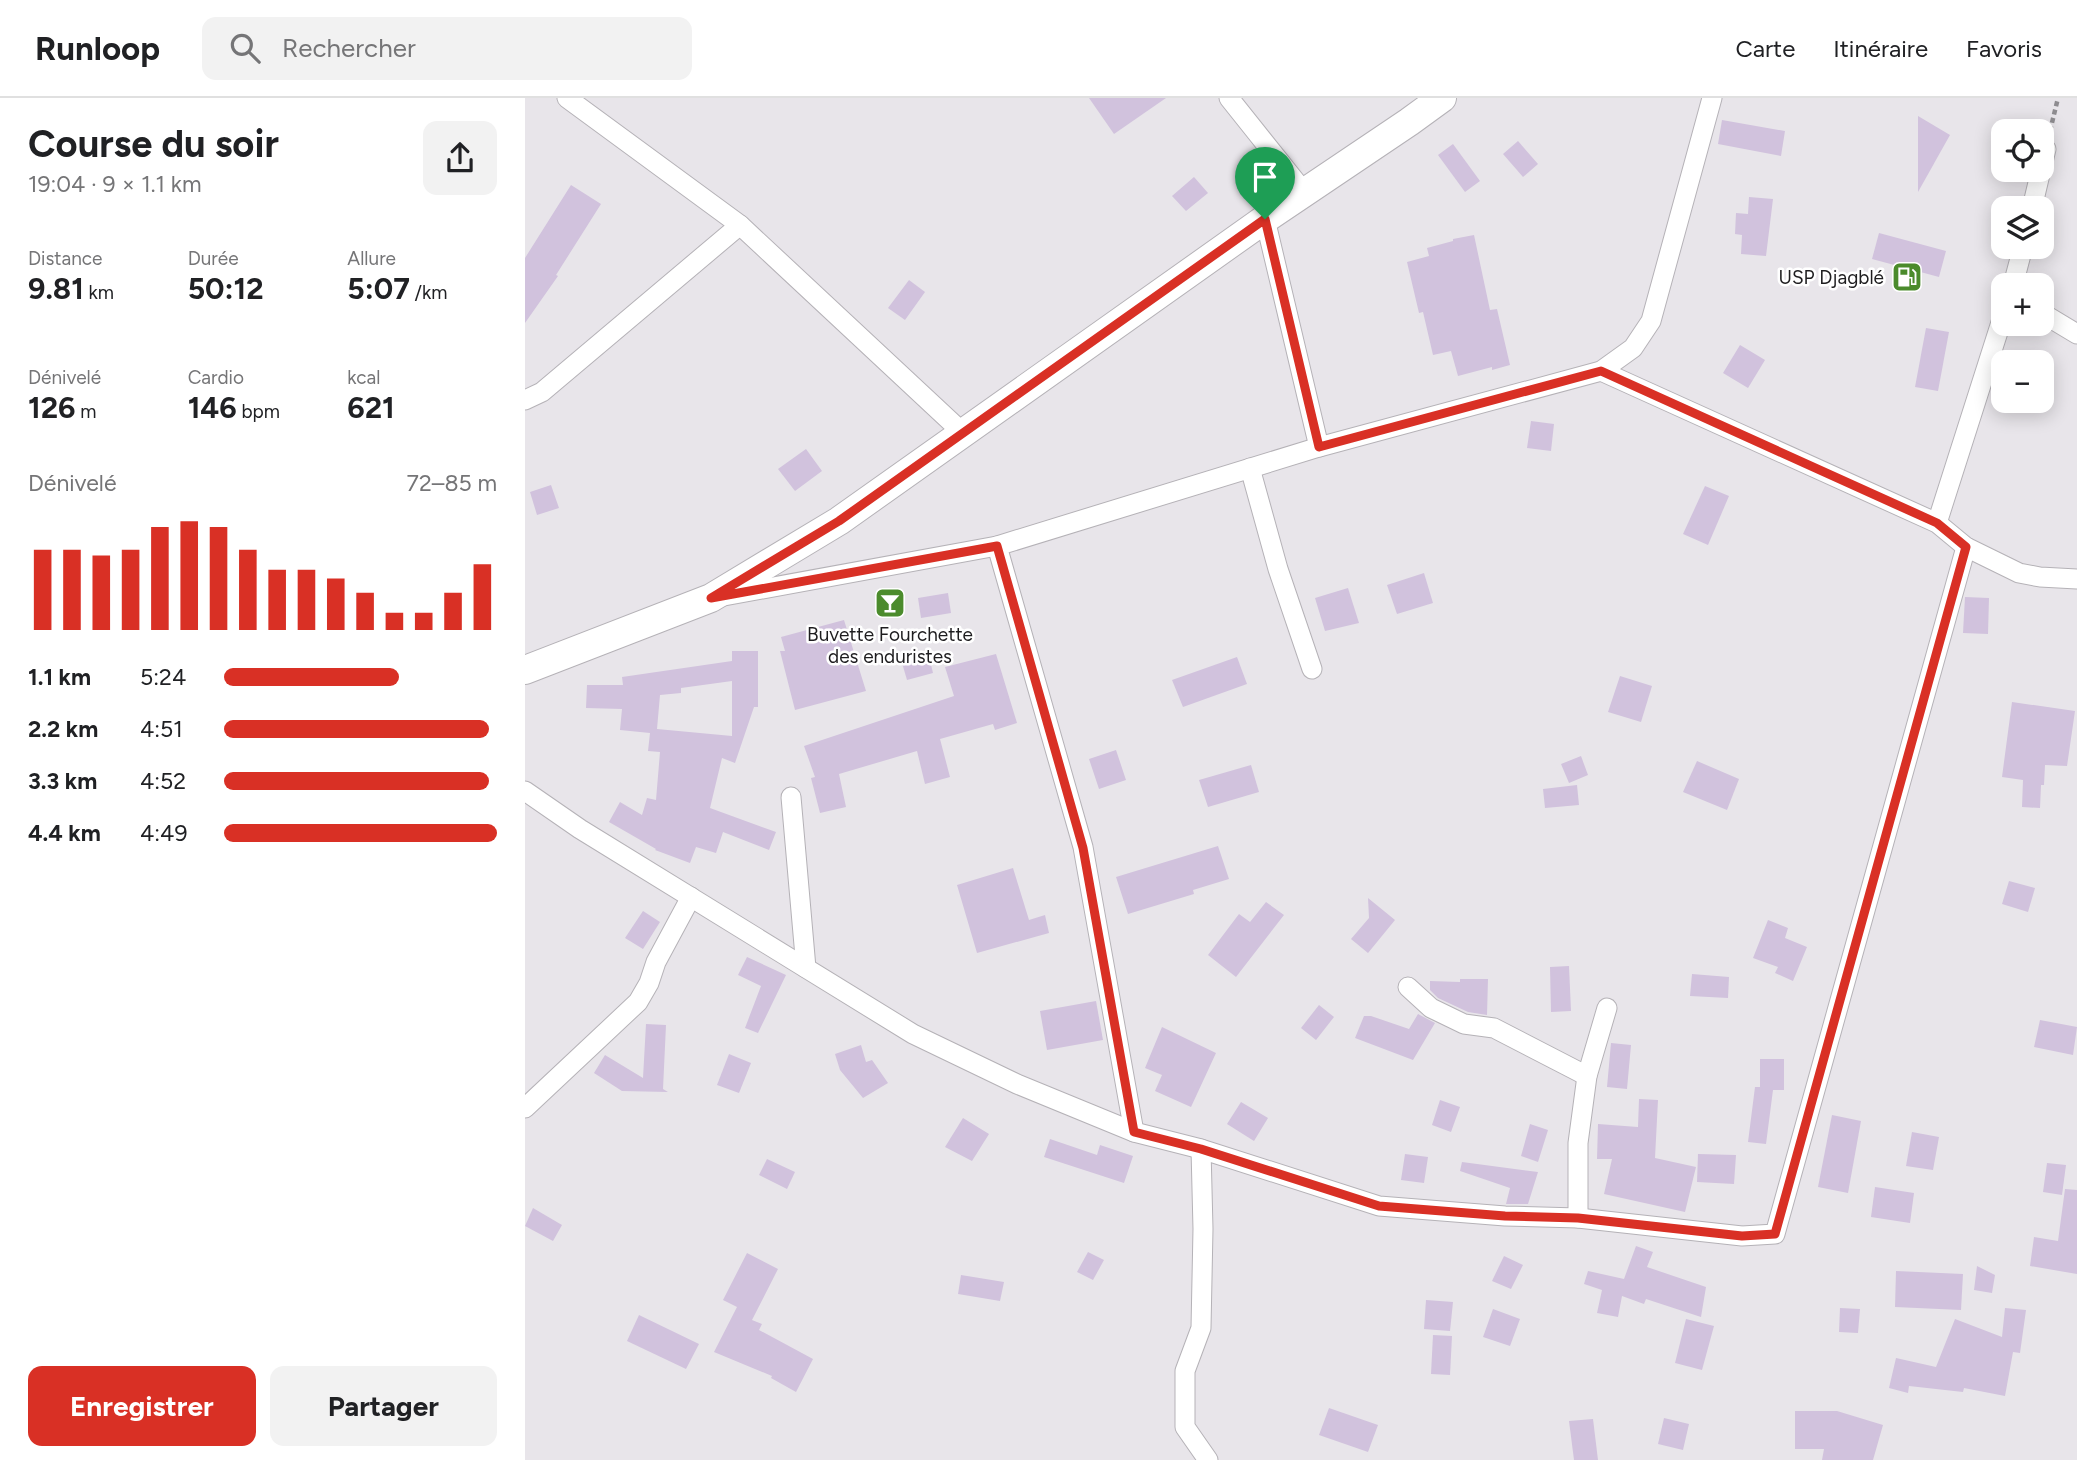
<!DOCTYPE html>
<html lang="fr">
<meta charset="utf-8">
<style>
:root{--surface:#fff;--page:#f2f2f2;--text:#202124;--muted:#757577;--line:#e0e0e0;--accent:#d93025}
body{margin:0;font-family:Figtree,sans-serif;background:var(--page);color:var(--text);height:100vh;display:flex;flex-direction:column;font-size:26px;white-space:nowrap}
*{box-sizing:border-box;margin:0}
p{font-size:23px;color:var(--muted)}
.icon{flex:none;width:38px;height:38px;fill:none;stroke:currentColor;stroke-width:2;stroke-linecap:round;stroke-linejoin:round}
.map{position:relative;flex:1;overflow:hidden}
.drawer{display:flex;flex-direction:column;background:var(--surface);width:525px}
.drawer>*{flex:none}
.buttons{position:absolute;left:1466px;top:21px;display:grid;gap:14px}
.buttons a{display:grid;place-items:center;width:63px;height:63px;border-radius:14px;background:var(--surface);box-shadow:0 4px 18px #0003;font-size:35px}
.pin{position:absolute;display:grid;place-items:center;width:60px;height:60px;color:#fff;margin:-72px -30px;border-radius:50% 50% 50% 0;rotate:-45deg;box-shadow:0 0 7px #0007}
.pin .icon{rotate:45deg}
.round{display:grid;place-items:center;flex:none;width:74px;height:74px;border-radius:14px;background:var(--page)}
.head{display:flex;align-items:center;justify-content:space-between;height:119px;padding:0 28px}
h1{font-size:38px;font-weight:700;line-height:52px}
.figures{display:grid;grid-template-columns:repeat(3,1fr);gap:10px;height:119px;padding:7px 28px}
.figures div{display:grid;align-content:center}
.figures b{font-size:30px;font-weight:700}
.figures small{font-size:19px;font-weight:400}
.figures p{font-size:19px}
.chart{height:196px;padding:14px 28px}
.chart p{display:flex;justify-content:space-between}
.chart svg{width:100%;height:126px;margin-top:7px;stroke:var(--accent);stroke-width:6}
.button{display:flex;gap:14px;margin-top:auto;padding:14px 28px}
.button a{flex:1;height:80px;border-radius:14px;background:var(--accent);color:#fff;font-size:28px;font-weight:700;line-height:80px;text-align:center}
.button a+a{background:var(--page);color:var(--text)}
ul{padding:0 28px;list-style:none;font-size:23px}
li{display:grid;grid-template-columns:112px 84px 1fr;align-items:center;height:52px}
li i{height:18px;border-radius:9px;background:var(--accent)}
header{display:flex;align-items:center;gap:42px;box-sizing:border-box;height:98px;padding:0 35px;background:var(--surface);border-bottom:2px solid var(--line)}
header strong{font-size:33px}
nav{display:flex;gap:38px;margin-inline-start:auto;font-size:24px}
.search{width:490px;height:63px;background:var(--page);display:flex;align-items:center;gap:18px;box-sizing:border-box;padding:0 24px;border-radius:14px;color:var(--muted);font-size:26px}
main{display:flex;flex:1;min-height:0}
.map>svg:first-child{display:block}
.building{fill:#d1c2dd;fill-rule:evenodd}
.lines{fill:none;stroke-linecap:round;stroke-linejoin:round}
.minor-casing{stroke:#b5b2b7;stroke-width:21}
.secondary-casing{stroke:#b5b2b7;stroke-width:30}
.path{stroke:#8e8c90;stroke-width:4.5;stroke-dasharray:5 3.5;stroke-linecap:butt}
.minor{stroke:#fff;stroke-width:19}
.secondary{stroke:#fff;stroke-width:28}
.route-casing{stroke:#fff;stroke-width:14}
.route{stroke:#d93025;stroke-width:9}
.labels{text-anchor:middle;stroke-width:5;stroke-linejoin:round;paint-order:stroke}
.poi-label{font-size:19px;fill:#1e1d1f;stroke:#fff;text-anchor:end}
</style>
<header>
<strong>Runloop</strong>
<div class="search"><svg class="icon" aria-label="search" viewBox="0 0 24 24"><circle cx="10" cy="10" r="6"/><path d="M15 15l6 6"/></svg>Rechercher</div>
<nav><a>Carte</a><a>Itinéraire</a><a>Favoris</a></nav>
</header>
<main>
<section class="drawer">
<div class="head"><div><h1>Course du soir</h1><p>19:04 · 9 × 1.1 km</p></div><a class="round"><svg class="icon" aria-label="share" viewBox="0 0 24 24"><path d="M12 15V3M7 8l5-5 5 5M5 13v7h14v-7"/></svg></a></div>
<div class="figures">
<div><p>Distance</p><b>9.81<small> km</small></b></div>
<div><p>Durée</p><b>50:12</b></div>
<div><p>Allure</p><b>5:07<small> /km</small></b></div>
</div>
<div class="figures">
<div><p>Dénivelé</p><b>126<small> m</small></b></div>
<div><p>Cardio</p><b>146<small> bpm</small></b></div>
<div><p>kcal</p><b>621</b></div>
</div>
<div class="chart"><p><span>Dénivelé</span>72–85 m</p>
<svg viewBox="0 0 160 44" preserveAspectRatio="none"><path d="M5 44V16M15 44V16M25 44V18M35 44V16M45 44V8M55 44V6M65 44V8M75 44V16M85 44V23M95 44V23M105 44V26M115 44V31M125 44V38M135 44V38M145 44V31M155 44V21"/></svg>
</div>
<ul>
<li><b>1.1 km</b>5:24<i style="width:64%"></i></li>
<li><b>2.2 km</b>4:51<i style="width:97%"></i></li>
<li><b>3.3 km</b>4:52<i style="width:97%"></i></li>
<li><b>4.4 km</b>4:49<i style="width:100%"></i></li>
</ul>
<div class="button"><a>Enregistrer</a><a>Partager</a></div>
</section>
<div class="map">
<svg width="1552" height="1362" viewBox="0 0 1552 1362">
<rect width="100%" height="100%" fill="#e8e5ea"/>
<g class="building">
<polygon points="564,0 641,0 589,36"/>
<polygon points="1393,18 1425,37 1393,94"/>
<polygon points="1197,22 1260,33 1256,58 1193,46"/>
<polygon points="993,43 1013,66 998,79 978,56"/>
<polygon points="928,46 955,83 940,94 913,57"/>
<polygon points="669,79 683,95 661,113 647,98"/>
<polygon points="46,87 76,106 31,177 33,178 0,225 0,160"/>
<polygon points="1224,99 1248,101 1241,158 1216,156 1217,137 1210,136 1211,115 1223,116"/>
<polygon points="1354,135 1421,153 1414,179 1347,161"/>
<polygon points="949,137 965,212 972,211 985,267 967,272 967,269 933,278 926,253 908,257 898,214 894,215 882,164 904,158 902,150 928,143 928,141"/>
<polygon points="384,182 400,194 380,222 363,210"/>
<polygon points="1401,230 1424,234 1413,293 1390,289"/>
<polygon points="1215,247 1240,262 1223,290 1198,275"/>
<polygon points="1006,323 1029,326 1026,353 1002,350"/>
<polygon points="281,351 297,373 270,393 253,371"/>
<polygon points="26,387 34,410 12,417 5,394"/>
<polygon points="1180,388 1204,398 1183,447 1158,436"/>
<polygon points="899,475 908,505 872,516 862,487"/>
<polygon points="823,490 834,525 800,533 790,500"/>
<polygon points="423,495 426,515 396,520 393,500"/>
<polygon points="1440,499 1464,500 1463,536 1438,535"/>
<polygon points="319,522 341,593 270,612 255,553 260,553 256,539"/>
<path d="M 207,553 L 233,553 L 233,609 L 229,609 L 210,665 L 197,660 L 185,710 L 251,734 L 244,752 L 198,734 L 191,755 L 171,749 L 165,765 L 130,752 L 131,751 L 84,724 L 95,704 L 117,717 L 122,700 L 131,702 L 135,654 L 123,653 L 125,635 L 95,632 L 97,611 L 61,610 L 62,587 L 98,587 L 97,579 L 207,563 ZM 207,583 L 207,638 L 132,631 L 135,597 L 156,595 L 156,590 Z"/>
<polygon points="471,556 492,625 470,632 468,626 415,641 425,679 400,686 392,653 314,676 321,709 295,715 286,680 290,679 279,648 429,598 420,569"/>
<polygon points="404,558 408,575 382,582 377,565"/>
<polygon points="712,559 722,586 658,609 647,582"/>
<polygon points="1095,578 1127,588 1116,624 1083,614"/>
<polygon points="1487,604 1550,613 1542,668 1520,667 1519,687 1516,687 1515,710 1497,709 1498,682 1477,679"/>
<polygon points="591,652 601,682 574,691 564,661"/>
<polygon points="1056,658 1063,677 1044,685 1036,666"/>
<polygon points="1172,663 1214,681 1202,712 1158,694"/>
<polygon points="726,667 734,694 683,709 674,682"/>
<polygon points="1052,687 1054,707 1020,710 1018,691"/>
<polygon points="693,748 704,781 668,792 669,796 603,816 591,779"/>
<polygon points="488,770 504,822 520,817 524,835 452,855 432,787"/>
<polygon points="1484,783 1510,790 1503,814 1477,806"/>
<polygon points="843,800 870,822 843,855 826,841 844,820"/>
<polygon points="741,804 759,817 711,879 683,857 714,816 725,824"/>
<polygon points="118,813 135,824 118,851 100,840"/>
<polygon points="1243,822 1263,830 1260,840 1282,849 1268,883 1250,875 1253,869 1228,860"/>
<polygon points="222,859 261,877 233,935 220,930 236,888 213,877"/>
<polygon points="1044,868 1046,913 1026,914 1025,869"/>
<polygon points="1167,876 1204,879 1203,900 1165,898"/>
<polygon points="935,881 963,881 962,917 943,914 913,900 905,892 905,883 935,884"/>
<polygon points="571,903 578,942 522,952 515,913"/>
<polygon points="794,907 809,919 791,942 776,930"/>
<polygon points="893,916 910,925 888,962 830,940 839,918 846,918 884,931"/>
<polygon points="1515,922 1552,929 1548,957 1509,949"/>
<polygon points="121,926 141,927 138,991 143,994 97,993 69,975 80,957 118,980"/>
<polygon points="637,929 691,955 666,1009 630,993 637,977 620,970"/>
<polygon points="1086,945 1106,947 1102,991 1082,989"/>
<polygon points="336,947 341,964 347,962 363,985 338,1000 315,972 310,956"/>
<polygon points="204,956 226,965 214,995 192,987"/>
<polygon points="1235,961 1259,961 1259,992 1248,992 1241,1046 1223,1044 1230,989 1235,989"/>
<polygon points="1114,1001 1133,1002 1130,1060 1171,1069 1160,1114 1079,1096 1087,1061 1072,1061 1073,1026 1113,1029"/>
<polygon points="915,1002 935,1009 926,1034 907,1027"/>
<polygon points="716,1004 743,1020 729,1043 702,1026"/>
<polygon points="1307,1017 1336,1023 1323,1095 1293,1089"/>
<polygon points="438,1020 464,1036 447,1063 420,1049"/>
<polygon points="1005,1026 1023,1032 1013,1064 996,1058"/>
<polygon points="1387,1034 1414,1039 1408,1072 1381,1068"/>
<polygon points="525,1041 572,1057 575,1047 608,1058 599,1085 519,1059"/>
<polygon points="880,1056 903,1059 899,1085 876,1082"/>
<polygon points="1173,1056 1211,1057 1209,1086 1172,1084"/>
<polygon points="242,1061 270,1074 262,1091 234,1077"/>
<polygon points="937,1064 1013,1074 1003,1106 981,1106 985,1090 935,1073"/>
<polygon points="1522,1065 1541,1067 1537,1097 1518,1094"/>
<polygon points="1350,1089 1389,1095 1385,1125 1346,1119"/>
<polygon points="1540,1091 1552,1092 1552,1176 1505,1168 1509,1139 1533,1143"/>
<polygon points="8,1110 37,1127 28,1143 0,1128"/>
<polygon points="1111,1148 1128,1154 1122,1169 1181,1189 1176,1219 1121,1201 1119,1206 1097,1198 1093,1219 1072,1215 1077,1192 1059,1186 1063,1173 1099,1181"/>
<polygon points="563,1154 579,1162 568,1182 552,1174"/>
<polygon points="222,1155 253,1171 227,1222 237,1226 234,1232 288,1261 271,1294 246,1280 247,1278 189,1254 212,1209 198,1202"/>
<polygon points="979,1158 998,1167 986,1191 967,1183"/>
<polygon points="1452,1168 1470,1177 1467,1195 1449,1192"/>
<polygon points="1371,1173 1438,1176 1436,1212 1370,1209"/>
<polygon points="436,1177 479,1184 475,1203 433,1196"/>
<polygon points="901,1202 928,1204 925,1233 899,1231"/>
<polygon points="1315,1210 1335,1211 1333,1235 1314,1234"/>
<polygon points="1480,1210 1501,1212 1495,1255 1488,1254 1480,1298 1439,1290 1438,1294 1384,1288 1383,1295 1364,1290 1371,1260 1411,1269 1430,1221 1477,1239"/>
<polygon points="968,1211 995,1221 985,1248 958,1239"/>
<polygon points="114,1217 174,1246 161,1271 102,1243"/>
<polygon points="1161,1221 1189,1228 1177,1272 1150,1265"/>
<polygon points="908,1237 927,1238 925,1277 906,1276"/>
<polygon points="804,1310 853,1327 843,1354 794,1337"/>
<polygon points="1270,1313 1312,1313 1358,1327 1348,1362 1297,1362 1299,1351 1270,1351"/>
<polygon points="1139,1320 1164,1326 1158,1352 1133,1346"/>
<polygon points="1068,1321 1073,1362 1049,1362 1044,1323"/>
</g>
<g class="lines">
<g class="minor-casing">
<g id="minor">
<polyline points="42,0 215,127 438,335"/>
<polyline points="704,0 779,94"/>
<polyline points="1517,68 1521,51"/>
<polyline points="1507,110 1516,72"/>
<polyline points="740,121 794,349"/>
<polyline points="1488,187 1498,149"/>
<polyline points="1517,215 1552,236"/>
<polyline points="1076,273 1412,425 1441,449 1494,475 1515,479 1552,481"/>
<polyline points="0,302 17,294 215,127"/>
<polyline points="725,370 753,471 787,571"/>
<polyline points="1412,425 1479,215"/>
<polyline points="472,448 558,749 609,1034"/>
<polyline points="199,498 472,448 794,349 1076,273 1108,250 1126,223 1187,0"/>
<polyline points="0,693 55,731 388,936 492,986 609,1034 676,1051 854,1108 980,1118 1053,1120 1217,1138 1250,1136 1441,449"/>
<polyline points="266,699 281,870"/>
<polyline points="883,889 906,910 939,926 969,930 1062,978"/>
<polyline points="0,1010 113,904 124,885 131,864 166,799"/>
<polyline points="676,1051 678,1131 676,1230 660,1273 660,1329 683,1362"/>
<polyline points="1053,1120 1053,1045 1062,978 1082,910"/>
</g>
</g>
<g class="secondary-casing">
<polyline id="secondary" points="0,572 186,500 314,423 740,121 884,24 917,0"/>
</g>
<polyline class="path" points="1525,33 1533,0"/>
<use href="#minor" class="minor"/>
<use href="#secondary" class="secondary"/>
</g>
<g class="lines">
<g class="route-casing">
<polygon id="route" points="740,121 794,349 1076,273 1412,425 1441,449 1250,1136 1217,1138 1053,1120 980,1118 854,1108 676,1051 609,1034 558,750 472,448 186,500 314,423"/>
</g>
<use href="#route" class="route"/>
</g>
<defs>
<g id="fuel-square" transform="scale(1.575)"><rect x="-9" y="-9" width="18" height="18" rx="4" fill="#4b8b2c" stroke="#fff"/><path d="M-5.5-6h7V0h2V4h1.3V-2.5L3-4.5l.8-.8L6-3V5H2.5V1h-1V6h-7ZM-4.2-4.7v3.2H.2V-4.7Z" fill="#fff"/></g>
<g id="bar-square" transform="scale(1.575)"><rect x="-9" y="-9" width="18" height="18" rx="4" fill="#4b8b2c" stroke="#fff"/><path d="M-6-5H6L.8 .8V4.5H3.5V6h-7V4.5H-.8V.8Z" fill="#fff"/></g>
</defs>
<g fill-rule="evenodd">
<use href="#fuel-square" x="1382" y="179"/>
<use href="#bar-square" x="365" y="505"/>
</g>
<g class="labels">
<g class="poi-label">
<text x="1359" y="186">USP Djagblé</text>
<text x="365" y="543" text-anchor="middle">Buvette Fourchette<tspan x="365" dy="22">des enduristes</tspan></text>
</g>
</g>
</svg>
<div class="buttons">
<a><svg class="icon" aria-label="locate" viewBox="0 0 24 24"><circle cx="12" cy="12" r="6"/><path d="M12 2v4M12 18v4M2 12h4M18 12h4"/></svg></a>
<a><svg class="icon" aria-label="layers" viewBox="0 0 24 24"><path d="M12 4l9 5-9 5-9-5zM3 14l9 5 9-5"/></svg></a>
<a>+</a>
<a>−</a>
</div>
<div class="pin" style="left:740px;top:121px;background:#1e9e55"><svg class="icon" aria-label="arrive" viewBox="0 0 24 24"><path d="M6 21V4h12l-3 4 3 4H6"/></svg></div>
</div>
</main>
